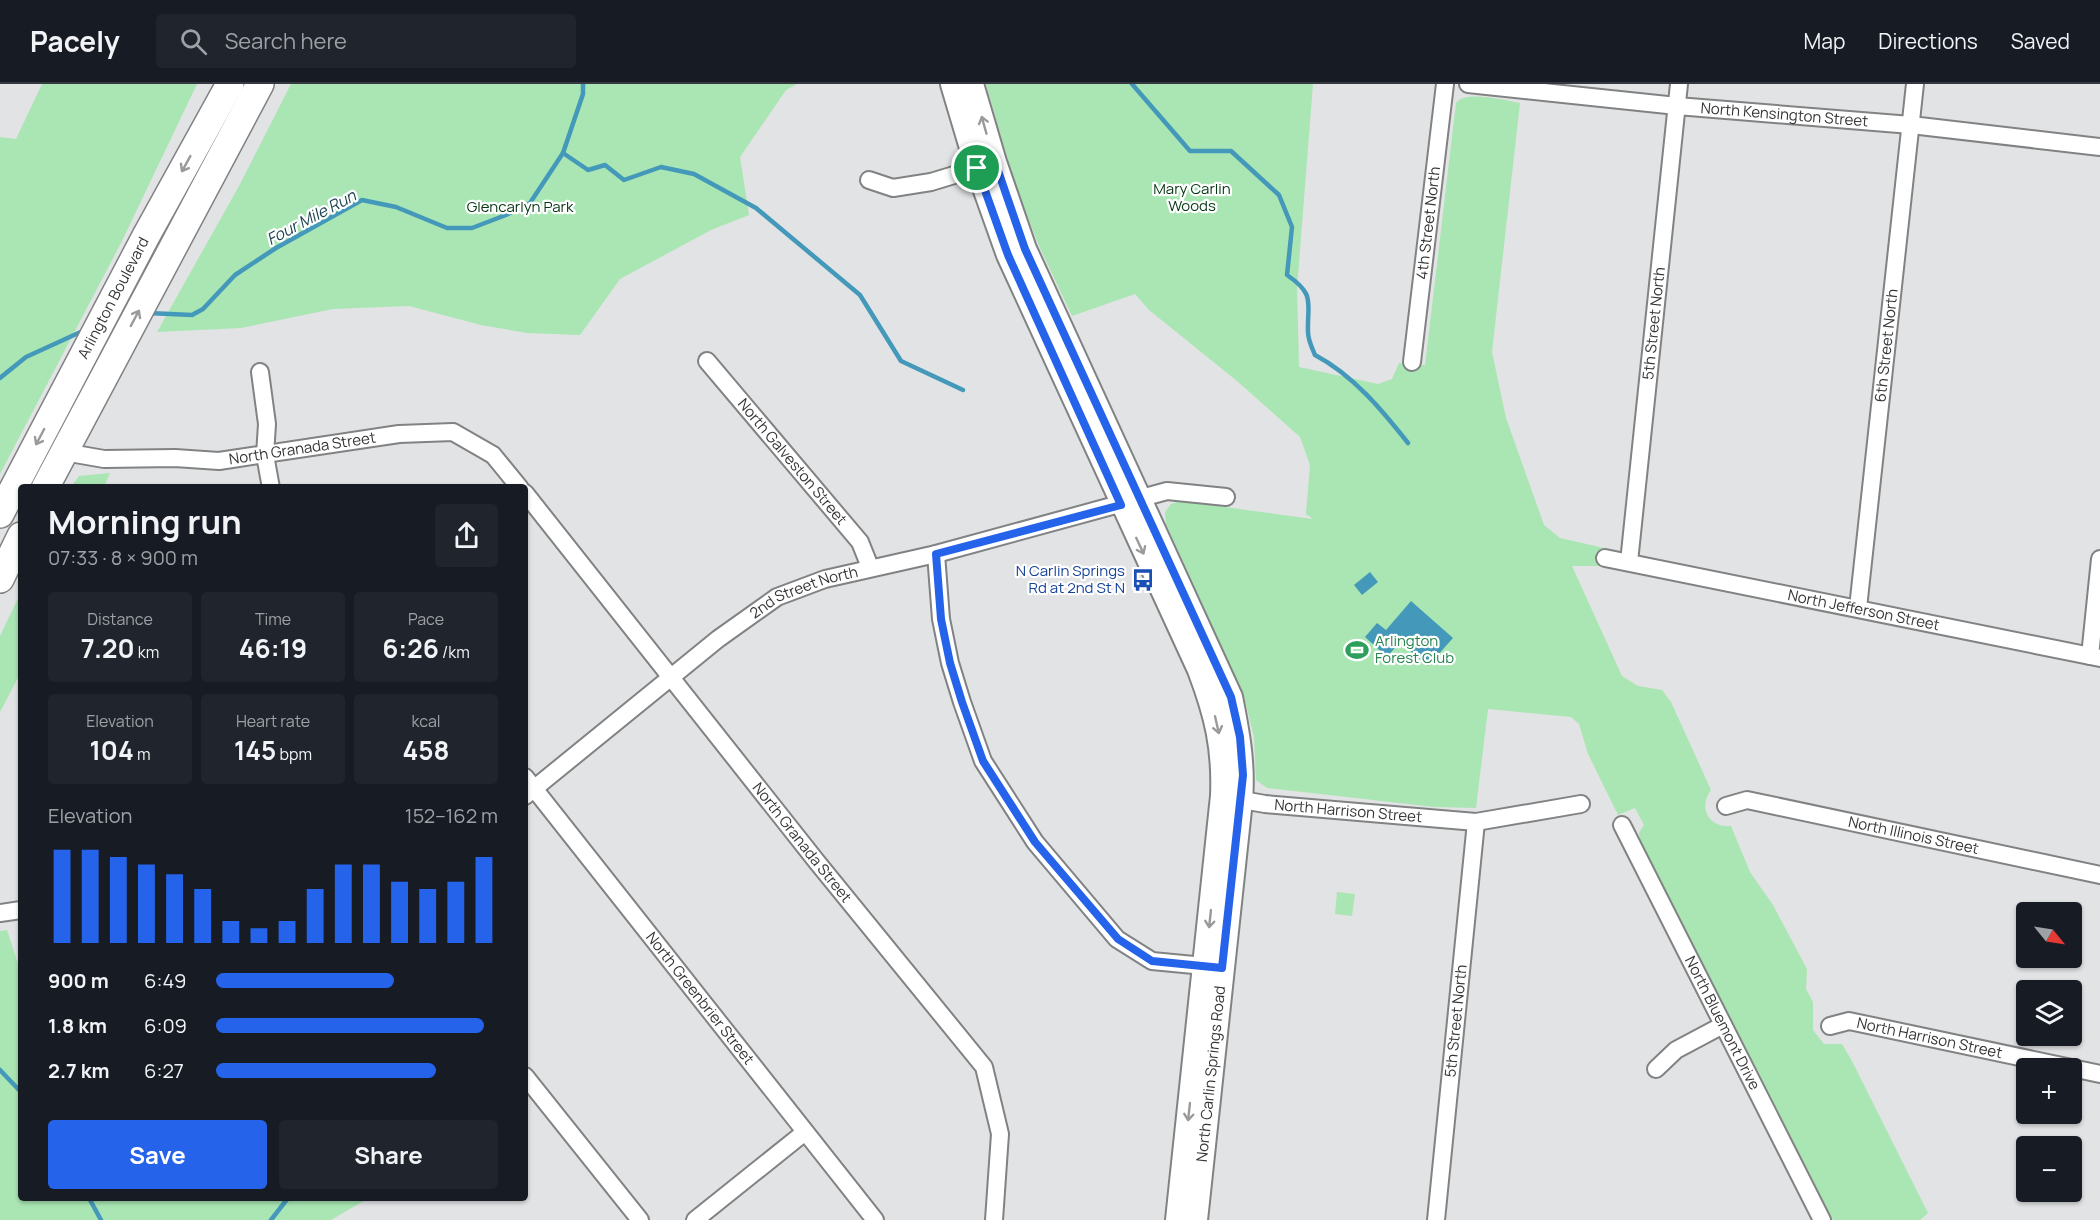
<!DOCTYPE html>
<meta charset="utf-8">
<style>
:root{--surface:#171b24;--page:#20242c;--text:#f1f3f6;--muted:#9ea1a6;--line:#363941;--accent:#2563eb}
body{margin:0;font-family:Manrope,sans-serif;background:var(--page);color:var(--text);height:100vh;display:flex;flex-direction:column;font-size:22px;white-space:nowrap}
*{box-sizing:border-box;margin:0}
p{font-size:20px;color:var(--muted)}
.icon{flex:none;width:33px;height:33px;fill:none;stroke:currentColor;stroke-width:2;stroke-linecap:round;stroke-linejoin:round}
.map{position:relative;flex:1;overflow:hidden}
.side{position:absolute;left:18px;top:400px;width:510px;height:717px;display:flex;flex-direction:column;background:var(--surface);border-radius:6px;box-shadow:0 2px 4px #0004}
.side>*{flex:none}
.needle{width:39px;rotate:120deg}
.buttons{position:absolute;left:2016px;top:818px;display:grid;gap:12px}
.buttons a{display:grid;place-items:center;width:66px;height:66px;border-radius:6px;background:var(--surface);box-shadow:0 2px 4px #0004;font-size:30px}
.pin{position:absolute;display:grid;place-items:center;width:51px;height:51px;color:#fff;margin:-26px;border:3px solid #fff;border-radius:50%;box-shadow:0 2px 6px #0007}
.round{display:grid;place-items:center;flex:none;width:63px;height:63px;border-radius:6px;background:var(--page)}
.headline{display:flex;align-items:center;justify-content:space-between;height:102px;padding:0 30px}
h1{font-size:33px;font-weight:700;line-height:45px}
.stats{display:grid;grid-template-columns:repeat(3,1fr);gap:9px;height:102px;padding:6px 30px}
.stats div{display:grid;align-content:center;border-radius:6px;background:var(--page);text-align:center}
.stats b{font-size:26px;font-weight:700}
.stats small{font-size:16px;font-weight:400}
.stats p{font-size:16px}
.chart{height:168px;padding:12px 30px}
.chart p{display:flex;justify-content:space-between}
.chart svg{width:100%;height:108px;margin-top:6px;stroke:var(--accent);stroke-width:6}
.action{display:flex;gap:12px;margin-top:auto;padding:12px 30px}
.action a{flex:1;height:69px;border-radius:6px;background:var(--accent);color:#fff;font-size:24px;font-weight:700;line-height:69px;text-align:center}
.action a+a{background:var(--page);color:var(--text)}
ul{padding:0 30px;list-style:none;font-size:20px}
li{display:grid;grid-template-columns:96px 72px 1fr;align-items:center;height:45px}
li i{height:15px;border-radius:8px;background:var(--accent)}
header{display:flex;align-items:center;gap:36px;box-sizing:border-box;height:84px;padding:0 30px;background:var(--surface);border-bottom:2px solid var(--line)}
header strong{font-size:28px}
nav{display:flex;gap:33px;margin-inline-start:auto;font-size:21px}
.search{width:420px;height:54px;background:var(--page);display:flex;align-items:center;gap:15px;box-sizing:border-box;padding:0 21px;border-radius:6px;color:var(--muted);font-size:22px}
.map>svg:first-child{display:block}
.green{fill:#a9e6b3}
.water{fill:#4499ba}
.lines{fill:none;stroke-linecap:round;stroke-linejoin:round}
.stream{stroke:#4499ba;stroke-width:4.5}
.minor-casing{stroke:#818283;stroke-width:20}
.secondary-casing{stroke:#818283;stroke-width:26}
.trunk-casing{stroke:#818283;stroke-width:30}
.minor{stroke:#fff;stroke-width:16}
.secondary{stroke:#fff;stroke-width:22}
.trunk{stroke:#fff;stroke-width:27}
.oneway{stroke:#9a9a9a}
.route-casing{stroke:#fff;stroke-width:12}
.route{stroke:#2563eb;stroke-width:8}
.labels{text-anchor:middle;stroke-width:4.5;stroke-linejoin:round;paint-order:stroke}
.street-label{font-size:15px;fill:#363636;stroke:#fff}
.park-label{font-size:15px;fill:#073615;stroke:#fff}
.transit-label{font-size:15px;fill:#164399;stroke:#fff;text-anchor:end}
.leisure-label{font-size:15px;fill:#27864d;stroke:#fff;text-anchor:start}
.water-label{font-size:16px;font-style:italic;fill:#1d4352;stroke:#fff}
</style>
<header>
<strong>Pacely</strong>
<div class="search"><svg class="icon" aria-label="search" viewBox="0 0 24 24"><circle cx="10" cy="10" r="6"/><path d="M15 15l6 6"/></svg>Search here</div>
<nav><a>Map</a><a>Directions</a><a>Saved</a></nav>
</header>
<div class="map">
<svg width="2100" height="1136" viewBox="0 0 2100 1136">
<rect width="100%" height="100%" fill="#e2e3e4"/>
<g class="green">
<polygon points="42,0 197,0 121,159 0,390 0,53 16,55"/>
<polygon points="291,0 797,0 786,6 740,73 749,131 711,146 620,195 580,251 527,249 481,241 409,222 333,225 241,244 157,248 239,102"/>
<path d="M 986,0 L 1313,0 L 1297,204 L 1299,283 L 1378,300 L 1392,295 L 1399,279 L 1425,281 L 1456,19 C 1465,6 1504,16 1520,19 L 1492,268 L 1506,334 L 1544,441 L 1560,454 L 1604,464 L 1600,482 L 1572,482 L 1622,592 L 1638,602 L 1662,606 L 1671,618 L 1711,706 C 1698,723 1708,744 1731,742 L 1750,788 L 1773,821 L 1807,885 L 1806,905 L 1813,918 L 1813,946 L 1824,960 L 1842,960 L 1852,977 L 1928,1129 L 1920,1136 L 1833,1136 L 1640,756 L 1639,749 L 1644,741 L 1635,724 L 1618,731 L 1588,670 L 1579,640 L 1571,633 L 1488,625 L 1476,724 L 1434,723 L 1267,704 L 1256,696 L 1254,653 L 1243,609 L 1166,440 L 1165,428 L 1171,420 L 1181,417 L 1313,435 L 1306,430 L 1310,381 L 1300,353 L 1237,297 L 1149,226 L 1135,210 L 1072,232 L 1039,162 L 1014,98 Z"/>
<polygon points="110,389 104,403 71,403 79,392"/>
<polygon points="21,508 21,588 0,628 0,552"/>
<polygon points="1337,808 1355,810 1352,832 1335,830"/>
<polygon points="7,846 21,889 21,1114 367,1115 331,1136 0,1136 0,847"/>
</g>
<g class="water">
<polygon points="1370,488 1378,498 1362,511 1354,501"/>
<polygon points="1411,517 1453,554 1428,582 1400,558 1387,573 1365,553 1377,539 1386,546"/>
</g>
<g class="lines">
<g class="stream">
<path d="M 1132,0 L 1190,67 L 1231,67 L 1279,111 L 1292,143 L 1287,191 C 1316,211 1307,218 1308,248 C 1308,256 1312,264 1315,271 C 1353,291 1382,326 1408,359"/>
<polyline points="563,69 588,86 605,81 624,96 661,83 694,90 756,124 860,211 901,277 963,306"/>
<polyline points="148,229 192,231 203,225 235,191 276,164 362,116 396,123 447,144 472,144 506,131 530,119 563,69 583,10 583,0"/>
<polyline points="0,294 26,273 85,246"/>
<polyline points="0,986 21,1008"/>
<polyline points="89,1114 101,1136"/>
<polyline points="271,1136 288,1114"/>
</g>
<g class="minor-casing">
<g id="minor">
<path id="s1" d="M 1468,0 L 1677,22 L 1911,41 L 2100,63"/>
<polyline points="869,96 893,104 931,98 987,81"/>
<path id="s2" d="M 707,277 L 860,458 L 870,483"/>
<path id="s3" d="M 1412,278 L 1445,0"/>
<polyline points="260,288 267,340 265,371 271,404"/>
<path id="s4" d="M 64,368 L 104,375 L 175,374 L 219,377 L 399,350 L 453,348 L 493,371 L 520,404"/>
<path id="s5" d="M 525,409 L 817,778 L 984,983 L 1000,1050 L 994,1136"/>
<polyline points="936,470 941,535 950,579 962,618 983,677 1035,758 1117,855 1152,877 1215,883"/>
<path id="s6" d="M 1605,474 L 2100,574"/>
<path id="s7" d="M 1629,478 L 1679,0"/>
<path id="s8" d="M 1858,524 L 1915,0"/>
<polyline points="2090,572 2100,475"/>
<path id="s9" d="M 525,693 L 875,1136"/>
<path id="s10" d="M 525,712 L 718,555 L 777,513 L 825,495 L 936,470 L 1167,407 L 1226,413"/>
<path id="s11" d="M 1231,714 L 1265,720 L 1476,738 L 1581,720"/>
<path id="s12" d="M 1726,722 L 1747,716 L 2100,791"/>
<path id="s13" d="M 1622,741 L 1822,1136"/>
<polyline points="0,829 21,826"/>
<path id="s14" d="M 1830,942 L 1849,937 L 2100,990"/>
<polyline points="1656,985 1676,966 1723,941"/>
<polyline points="525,992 640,1136"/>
<polyline points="695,1136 805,1048"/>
<path id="s15" d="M 1436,1136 L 1476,738"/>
</g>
</g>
<g class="secondary-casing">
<g id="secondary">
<path d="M 952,0 L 977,84 L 1008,171 L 1199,586 C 1216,631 1224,664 1222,712 L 1177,1136"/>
<path d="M 972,0 L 995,78 L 1025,165 L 1231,613 C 1238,648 1244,680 1241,716 L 1196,1136"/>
</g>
</g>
<g class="trunk-casing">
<g id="trunk">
<polyline points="45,404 260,0"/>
<path id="s16" d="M 0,430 L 146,152 L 230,0"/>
<polyline points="0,495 21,452"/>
</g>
</g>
<use href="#minor" class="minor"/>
<use href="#secondary" class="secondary"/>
<use href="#trunk" class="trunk"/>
</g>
<defs><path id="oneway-shaft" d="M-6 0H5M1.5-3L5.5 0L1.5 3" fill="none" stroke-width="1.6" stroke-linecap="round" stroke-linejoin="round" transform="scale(1.5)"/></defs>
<g class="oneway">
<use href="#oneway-shaft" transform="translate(984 41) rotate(-106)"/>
<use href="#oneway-shaft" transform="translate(186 80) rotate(119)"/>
<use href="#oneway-shaft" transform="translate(135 234) rotate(-62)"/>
<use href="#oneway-shaft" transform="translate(40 353) rotate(118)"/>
<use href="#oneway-shaft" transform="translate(1140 462) rotate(65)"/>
<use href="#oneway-shaft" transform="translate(1217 641) rotate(77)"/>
<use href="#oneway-shaft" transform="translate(1210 835) rotate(96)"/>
<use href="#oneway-shaft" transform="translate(1189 1028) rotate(96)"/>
</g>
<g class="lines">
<g class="route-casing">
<polygon id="route" points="995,78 1025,165 1231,613 1240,653 1243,691 1222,884 1152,877 1118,855 1035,758 983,677 962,618 950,579 941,535 936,470 1121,421 1008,171 977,84"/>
</g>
<use href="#route" class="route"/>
</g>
<defs>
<g id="bus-bare" transform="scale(1.8)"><path d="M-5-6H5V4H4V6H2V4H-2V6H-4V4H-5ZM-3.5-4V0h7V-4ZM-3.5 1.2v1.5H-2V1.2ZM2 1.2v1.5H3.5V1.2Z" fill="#1a4fb4" stroke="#fff" stroke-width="2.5" paint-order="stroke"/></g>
<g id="stadium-bare" transform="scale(1.8)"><path d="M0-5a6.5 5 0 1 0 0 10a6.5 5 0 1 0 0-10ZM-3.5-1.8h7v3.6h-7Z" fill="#2e9e5b" stroke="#fff" stroke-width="2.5" paint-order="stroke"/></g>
</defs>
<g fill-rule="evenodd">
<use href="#bus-bare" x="1143" y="496"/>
<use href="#stadium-bare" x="1357" y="566"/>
</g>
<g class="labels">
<g class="street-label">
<text dy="5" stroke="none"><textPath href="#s1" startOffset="318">North Kensington Street</textPath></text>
<text dy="5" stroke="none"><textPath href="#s3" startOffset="140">4th Street North</textPath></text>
<text dy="5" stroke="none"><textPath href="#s16" startOffset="244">Arlington Boulevard</textPath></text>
<text dy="5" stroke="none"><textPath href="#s7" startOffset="240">5th Street North</textPath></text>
<text dy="5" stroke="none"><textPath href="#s8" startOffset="264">6th Street North</textPath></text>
<text dy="5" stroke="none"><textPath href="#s4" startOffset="240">North Granada Street</textPath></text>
<text dy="5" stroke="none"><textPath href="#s2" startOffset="132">North Galveston Street</textPath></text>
<text dy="5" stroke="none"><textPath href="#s10" startOffset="348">2nd Street North</textPath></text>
<text dy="5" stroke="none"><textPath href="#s6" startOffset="264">North Jefferson Street</textPath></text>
<text dy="5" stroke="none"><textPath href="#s11" startOffset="118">North Harrison Street</textPath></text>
<text dy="5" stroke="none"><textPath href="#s12" startOffset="192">North Illinois Street</textPath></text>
<text dy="5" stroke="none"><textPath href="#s5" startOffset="446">North Granada Street</textPath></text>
<text dy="5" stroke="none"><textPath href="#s9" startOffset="282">North Greenbrier Street</textPath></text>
<text dy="5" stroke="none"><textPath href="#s15" startOffset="200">5th Street North</textPath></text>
<text dy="5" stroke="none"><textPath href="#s13" startOffset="222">North Bluemont Drive</textPath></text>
<text dy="5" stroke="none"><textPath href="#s14" startOffset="102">North Harrison Street</textPath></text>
<text transform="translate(1211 990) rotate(-84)" y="5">North Carlin Springs Road</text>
</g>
<g class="park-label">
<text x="1192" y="110">Mary Carlin<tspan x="1192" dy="17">Woods</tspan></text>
<text x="520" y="128">Glencarlyn Park</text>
</g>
<g class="transit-label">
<text x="1125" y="492">N Carlin Springs<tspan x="1125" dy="17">Rd at 2nd St N</tspan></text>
</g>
<g class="leisure-label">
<text x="1375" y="562">Arlington<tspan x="1375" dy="17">Forest Club</tspan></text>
</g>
<g class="water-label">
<text transform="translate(311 133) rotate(-28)" y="6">Four Mile Run</text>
</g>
</g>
</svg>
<div class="buttons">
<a><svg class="needle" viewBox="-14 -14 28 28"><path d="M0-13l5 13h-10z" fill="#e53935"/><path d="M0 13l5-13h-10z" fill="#9ea1a6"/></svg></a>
<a><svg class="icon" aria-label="layers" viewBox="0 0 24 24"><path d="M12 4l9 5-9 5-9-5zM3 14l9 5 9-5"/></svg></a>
<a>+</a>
<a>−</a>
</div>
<div class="pin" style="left:977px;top:84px;background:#1e9e55"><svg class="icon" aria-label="arrive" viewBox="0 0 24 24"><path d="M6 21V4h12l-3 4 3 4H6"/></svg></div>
<section class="side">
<div class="headline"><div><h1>Morning run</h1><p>07:33 · 8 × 900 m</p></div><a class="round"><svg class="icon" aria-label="share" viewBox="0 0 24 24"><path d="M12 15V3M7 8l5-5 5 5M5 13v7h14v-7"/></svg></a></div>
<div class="stats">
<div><p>Distance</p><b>7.20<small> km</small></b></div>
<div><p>Time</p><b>46:19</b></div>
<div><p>Pace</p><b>6:26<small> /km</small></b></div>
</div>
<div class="stats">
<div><p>Elevation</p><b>104<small> m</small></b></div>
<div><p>Heart rate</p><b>145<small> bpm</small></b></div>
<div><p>kcal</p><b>458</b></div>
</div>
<div class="chart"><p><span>Elevation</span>152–162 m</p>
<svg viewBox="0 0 160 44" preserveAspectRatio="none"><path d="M5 44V6M15 44V6M25 44V9M35 44V12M45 44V16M55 44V22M65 44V35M75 44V38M85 44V35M95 44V22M105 44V12M115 44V12M125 44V19M135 44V22M145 44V19M155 44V9"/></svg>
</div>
<ul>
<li><b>900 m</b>6:49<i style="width:63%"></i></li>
<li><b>1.8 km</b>6:09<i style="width:95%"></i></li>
<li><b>2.7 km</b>6:27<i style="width:78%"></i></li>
</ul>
<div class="action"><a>Save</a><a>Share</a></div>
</section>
</div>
